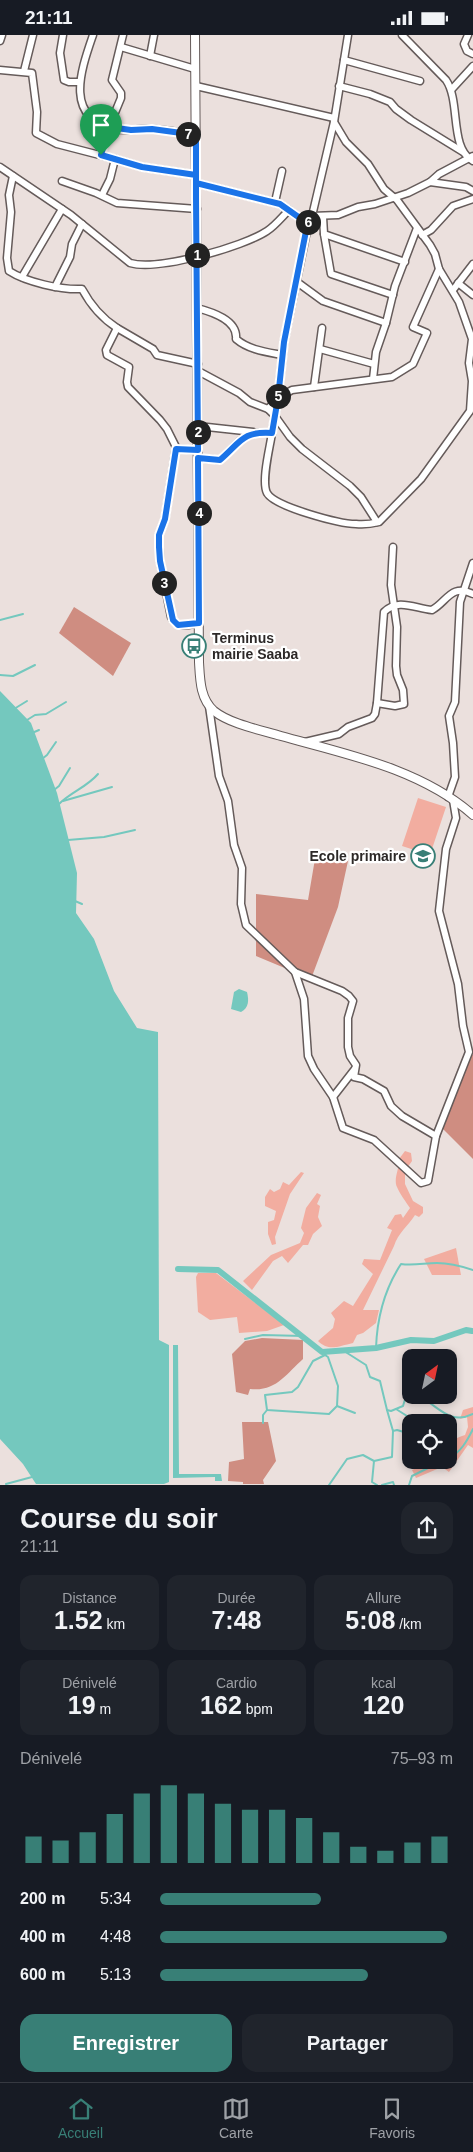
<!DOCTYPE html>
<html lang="fr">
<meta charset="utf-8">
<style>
:root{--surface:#171b24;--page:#20242c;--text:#f1f3f6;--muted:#9ea1a6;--line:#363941;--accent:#387f76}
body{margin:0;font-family:Arial,sans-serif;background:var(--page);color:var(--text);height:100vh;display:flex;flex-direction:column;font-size:19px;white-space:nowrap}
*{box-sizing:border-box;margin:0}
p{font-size:16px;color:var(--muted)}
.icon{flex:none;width:28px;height:28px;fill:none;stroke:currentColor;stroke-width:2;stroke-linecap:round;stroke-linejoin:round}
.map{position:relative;height:1450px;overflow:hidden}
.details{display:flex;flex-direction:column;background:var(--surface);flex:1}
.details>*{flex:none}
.needle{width:32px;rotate:33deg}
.controls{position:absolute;left:402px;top:1314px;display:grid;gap:10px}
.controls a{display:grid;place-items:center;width:55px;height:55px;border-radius:10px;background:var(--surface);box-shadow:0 2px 8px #0003;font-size:25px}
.pin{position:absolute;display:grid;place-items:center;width:42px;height:42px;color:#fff;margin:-51px -21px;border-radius:50% 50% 50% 0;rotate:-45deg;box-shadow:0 0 5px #0007}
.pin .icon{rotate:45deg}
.km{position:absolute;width:25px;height:25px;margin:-12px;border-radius:50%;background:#222;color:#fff;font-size:14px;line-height:25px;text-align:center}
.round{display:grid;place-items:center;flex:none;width:52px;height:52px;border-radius:15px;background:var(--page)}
.summary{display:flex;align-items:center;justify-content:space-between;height:85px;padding:0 20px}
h1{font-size:28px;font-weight:800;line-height:38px}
.metrics{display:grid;grid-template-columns:repeat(3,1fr);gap:8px;height:85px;padding:5px 20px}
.metrics div{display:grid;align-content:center;border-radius:12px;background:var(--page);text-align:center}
.metrics b{font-size:25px;font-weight:800}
.metrics small{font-size:14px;font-weight:400}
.metrics p{font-size:14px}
.chart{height:140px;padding:10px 20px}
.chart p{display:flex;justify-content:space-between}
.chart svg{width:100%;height:90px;margin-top:5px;stroke:var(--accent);stroke-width:6}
.cta{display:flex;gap:10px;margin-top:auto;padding:10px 20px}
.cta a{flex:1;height:58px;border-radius:15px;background:var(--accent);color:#fff;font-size:20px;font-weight:800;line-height:58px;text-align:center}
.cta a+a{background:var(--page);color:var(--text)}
ul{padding:0 20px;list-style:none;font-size:16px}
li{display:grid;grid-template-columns:80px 60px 1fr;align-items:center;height:38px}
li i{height:12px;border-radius:6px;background:var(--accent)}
.status{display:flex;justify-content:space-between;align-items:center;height:35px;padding:0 25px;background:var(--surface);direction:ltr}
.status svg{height:14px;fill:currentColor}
.tab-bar{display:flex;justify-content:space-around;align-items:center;height:70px;border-top:1px solid var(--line);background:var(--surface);font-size:14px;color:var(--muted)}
.tab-bar a{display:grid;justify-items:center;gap:2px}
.tab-bar .selected{color:var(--accent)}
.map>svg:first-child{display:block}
.green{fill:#f2ada0}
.forest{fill:#cf8d81}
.water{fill:#74c8be}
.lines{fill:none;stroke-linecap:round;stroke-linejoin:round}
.stream{stroke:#74c8be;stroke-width:2}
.canal{stroke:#74c8be;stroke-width:6}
.minor-casing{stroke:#655b5a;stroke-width:9}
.tertiary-casing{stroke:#655b5a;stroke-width:10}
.minor{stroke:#fff;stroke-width:6}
.tertiary{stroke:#fff;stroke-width:8}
.route-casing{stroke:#fff;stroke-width:10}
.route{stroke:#1a73e8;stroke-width:6}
.labels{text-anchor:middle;stroke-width:4.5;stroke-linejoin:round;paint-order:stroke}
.poi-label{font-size:14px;font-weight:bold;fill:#2d2928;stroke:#fff;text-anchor:start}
</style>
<div class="status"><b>21:11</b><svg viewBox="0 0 49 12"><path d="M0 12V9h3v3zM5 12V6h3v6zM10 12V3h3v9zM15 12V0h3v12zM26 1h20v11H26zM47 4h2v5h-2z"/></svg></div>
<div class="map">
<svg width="473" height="1450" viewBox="0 0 473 1450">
<rect width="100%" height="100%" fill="#ebe0dd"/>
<g class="green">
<polygon points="418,763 446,772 430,820 402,811"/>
<path d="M 405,1116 L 411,1118 L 412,1126 L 405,1136 L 405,1149 L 413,1166 L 423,1172 L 423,1178 L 419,1182 L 415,1180 C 408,1191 398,1198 394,1211 L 363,1275 L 379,1275 L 376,1288 L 363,1298 L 357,1300 L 353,1308 C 339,1311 329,1317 318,1306 L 333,1293 L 335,1284 L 331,1278 L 344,1266 L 353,1271 L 373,1239 L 362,1229 L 364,1224 L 380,1225 L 392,1195 L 387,1193 L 395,1180 L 401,1179 L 403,1183 L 410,1173 C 406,1167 400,1159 397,1152 C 393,1144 400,1133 399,1124 Z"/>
<polygon points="301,1137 304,1138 290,1159 275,1202 276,1209 272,1210 268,1199 268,1187 274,1185 276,1176 265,1171 265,1162 270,1154 274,1157 280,1154 283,1147 289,1150"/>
<polygon points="317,1158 321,1160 317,1169 320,1171 318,1182 322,1191 313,1199 308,1210 303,1210 288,1228 282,1221 273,1226 252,1255 243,1246 271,1220 300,1208 304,1198 301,1193 306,1173"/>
<polygon points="456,1213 461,1240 432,1240 424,1224"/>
<polygon points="198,1238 216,1238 284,1290 267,1296 239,1298 237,1282 210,1285 198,1277 196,1242"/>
<path d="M 473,1372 L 473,1413 L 468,1410 L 449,1437 L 442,1432 L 416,1443 L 412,1435 L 434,1425 L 449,1425 C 449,1407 448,1406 465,1400 L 468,1392 L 467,1382 L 460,1384 L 463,1375 Z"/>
</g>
<g class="forest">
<polygon points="74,572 131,608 113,641 59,598"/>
<polygon points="316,818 348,826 338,872 311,944 256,921 256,859 308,865"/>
<polygon points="467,1018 473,1020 473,1124 439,1090"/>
<path d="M 262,1303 L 303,1305 L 303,1324 C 286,1339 276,1357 250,1354 L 248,1360 L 236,1357 L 232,1319 L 245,1306 Z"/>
<polygon points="242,1387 268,1387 276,1426 263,1445 264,1449 243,1449 243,1447 228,1446 229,1427 244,1424"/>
</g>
<g class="water">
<polygon points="0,656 31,688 57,758 77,838 76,878 94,904 114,956 137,993 158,997 159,1305 169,1310 169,1447 164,1449 36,1449 23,1429 0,1404"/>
<path d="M 239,954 L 247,957 C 249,965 249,973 241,977 L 231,974 L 234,957 Z"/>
<polygon points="173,1310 178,1310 179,1439 221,1439 222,1446 215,1446 215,1442 173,1443"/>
</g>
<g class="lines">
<g class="stream">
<polyline points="0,585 23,579"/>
<polyline points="0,640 13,641 35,630"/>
<polyline points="14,674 27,666"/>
<polyline points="27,685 35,680 46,679 66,667"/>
<polyline points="32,698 39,695"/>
<polyline points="42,724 47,720 56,707"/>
<polyline points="54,755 59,751 70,733"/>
<polyline points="63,766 112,752"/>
<path d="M 59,769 C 71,757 87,752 98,739"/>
<polyline points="68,805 104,802 135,795"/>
<polyline points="75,866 82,869"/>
<polyline points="472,1296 473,1297"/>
<polyline points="245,1304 263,1300 303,1301"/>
<path d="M 376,1313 C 377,1284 384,1255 401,1229 C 413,1231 425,1228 437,1228 C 450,1228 461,1231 473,1235"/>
<path d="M 344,1316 L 366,1330 L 370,1342 L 380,1346 L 387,1375 L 391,1376 L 403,1371 L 406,1361 C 433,1357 443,1394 473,1379"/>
<polyline points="327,1317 325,1320 313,1326 298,1352 292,1357 265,1360 267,1375 329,1379 337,1371 355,1378"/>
<polyline points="325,1320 328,1322 338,1351 337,1371"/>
<polyline points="427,1360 427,1367"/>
<polyline points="396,1374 418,1388"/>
<polyline points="387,1375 393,1396 397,1395 411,1399"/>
<polyline points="263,1388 263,1380 267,1375"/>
<polyline points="449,1391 453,1382"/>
<path d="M 449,1423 C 461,1417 467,1406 473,1394"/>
<polyline points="374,1426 392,1422 393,1396"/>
<polyline points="6,1449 32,1442"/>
<polyline points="329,1450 347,1424 363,1420 374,1426 372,1447 377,1450"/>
<polyline points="382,1450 393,1447 394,1450"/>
<polyline points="409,1450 412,1441 444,1425"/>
</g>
<polyline class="canal" points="178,1234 218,1235 322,1317 376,1313 411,1305 434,1306 466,1295 472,1296"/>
<g class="minor-casing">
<g id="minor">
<polyline points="63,0 60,18 64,45 69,47 80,47"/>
<path d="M 93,0 C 81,35 63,84 116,94 C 127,97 139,93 150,94 C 165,94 181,98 196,100"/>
<path d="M 402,0 L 446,45 C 461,67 449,113 473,126"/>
<polyline points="468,0 464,9 467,16 473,19"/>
<polyline points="0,6 2,0"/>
<polyline points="121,12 195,34"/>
<polyline points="150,21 154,0"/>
<polyline points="344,25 420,46"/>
<polyline points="0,35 32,38 37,77 36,98 57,109 115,124 110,144 102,160"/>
<polyline points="24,36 33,0"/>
<polyline points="196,51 334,83"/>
<polyline points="339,51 370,59 390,67 396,74 411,85 463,117"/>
<polyline points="452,54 473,31"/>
<polyline points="101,120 109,92 121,63 121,58 112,45 123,0"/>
<polyline points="115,124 142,132 196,140"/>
<path d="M 0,132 L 71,180 L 130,228 C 158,236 243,212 267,196 C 275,191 282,182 289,175"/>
<path d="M 13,141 L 9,160 L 11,177 L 7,223 L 9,236 C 26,247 61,255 82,254 C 90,269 103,284 117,293 L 106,315 L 107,320 L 129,332 L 127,347 L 128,352 L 160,385 L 167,394 L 176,412 L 165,484 L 159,500 L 160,526 L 171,582 C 177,594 188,590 199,588"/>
<polyline points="62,146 96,158 117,168 197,174"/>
<polyline points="430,147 466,152 473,156"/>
<polyline points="196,148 280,169 297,181 309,186"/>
<polyline points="275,167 282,136"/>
<polyline points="312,181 338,180 358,172 375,169 408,158 430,147 439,139 473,121"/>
<polyline points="323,182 324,199 405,227"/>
<polyline points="324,199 331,239 393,260"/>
<polyline points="422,200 431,195 453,171 473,164"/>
<polyline points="22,242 62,174"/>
<polyline points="297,247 323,266 386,288"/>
<polyline points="458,248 473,260"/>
<polyline points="55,252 70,222 72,209 82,189"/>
<polyline points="453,255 473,229"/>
<path d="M 197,273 C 212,277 238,285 236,304 C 249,315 266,317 282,320"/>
<polyline points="117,293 153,314 157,320 198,329"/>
<polyline points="320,314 374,329"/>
<polyline points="198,336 239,358 250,367 268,374 275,381 290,402 302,414 350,451 361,462 377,487"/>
<polyline points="373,344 376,317 386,288 395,251 417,193"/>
<polyline points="314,352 322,293"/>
<polyline points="268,374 278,363 292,355 392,342 413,329 427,298 413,292 439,234"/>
<polyline points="198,391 253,397"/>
<path d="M 272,398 C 270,412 261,446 267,458 C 275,472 340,489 356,489 C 365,490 371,489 379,487 L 421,444 L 470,376 L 472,346 L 469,328 L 472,304 L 459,267 L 439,234 L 435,219 L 430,210 L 397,165 L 384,154 L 368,129 L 346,107 L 334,87"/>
<polyline points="176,414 198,415"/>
<path d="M 198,423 L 220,425 C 240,407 243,395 272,398 L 278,363 L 284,307 L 309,186 L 312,181 L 334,87 L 348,0"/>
<path d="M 377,668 L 384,577 C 398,563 414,573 432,575 C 447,567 451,548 473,559"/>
<polyline points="209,671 219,741 228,766 234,810 242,833 241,869 246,890 295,937 342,956 349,961 353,966 348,983 348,1012 350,1021 356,1030 354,1042 363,1044 384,1056 391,1071 402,1081 436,1101 469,1017 463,991 458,949 439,876 446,814 456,783 453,765"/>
<polyline points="305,707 339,699 348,692 372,683 375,679 377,668 395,671 404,669 403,655 397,640 396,631 397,592 391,550 393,512"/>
<polyline points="448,762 455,742 453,708 449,681 455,667 460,567 473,528"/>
<polyline points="295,937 304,964 308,1021 314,1034 333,1062 343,1093 374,1105 421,1148 428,1146 436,1101"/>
<polyline points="333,1062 354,1035"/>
</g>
</g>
<g class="tertiary-casing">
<path id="tertiary" d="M 195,0 L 199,627 C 200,644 200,664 214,676 C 230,689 261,695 281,701 C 346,719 421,734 473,780"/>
</g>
<use href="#minor" class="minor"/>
<use href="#tertiary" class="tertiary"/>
</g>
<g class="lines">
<g class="route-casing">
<path id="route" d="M 101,120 L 142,132 L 196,140 L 196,163 L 198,415 L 176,414 L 165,484 L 159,500 L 159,512 L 160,526 L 173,585 L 178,590 L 199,588 L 198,423 L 220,425 C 241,407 242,396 272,398 L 278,363 L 284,307 L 308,186 L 297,181 L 280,169 L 196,148 L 196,100 L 152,94 L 131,95 L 109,92 L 101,120"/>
</g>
<use href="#route" class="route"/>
</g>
<defs>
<g id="bus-ring" transform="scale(1.25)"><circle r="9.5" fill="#fff" stroke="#387f76" stroke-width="1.5"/><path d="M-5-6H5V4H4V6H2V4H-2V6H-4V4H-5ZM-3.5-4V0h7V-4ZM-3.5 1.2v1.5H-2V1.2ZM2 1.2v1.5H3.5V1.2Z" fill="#387f76"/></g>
<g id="school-ring" transform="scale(1.25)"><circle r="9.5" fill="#fff" stroke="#387f76" stroke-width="1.5"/><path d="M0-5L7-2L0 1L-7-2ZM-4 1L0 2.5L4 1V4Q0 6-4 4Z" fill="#387f76"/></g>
</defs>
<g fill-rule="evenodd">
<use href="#bus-ring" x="194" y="611"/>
<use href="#school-ring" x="423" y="821"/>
</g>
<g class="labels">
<g class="poi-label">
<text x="212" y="608">Terminus<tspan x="212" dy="16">mairie Saaba</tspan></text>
<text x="406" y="826" text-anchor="end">Ecole primaire</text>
</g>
</g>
</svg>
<div class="controls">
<a><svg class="needle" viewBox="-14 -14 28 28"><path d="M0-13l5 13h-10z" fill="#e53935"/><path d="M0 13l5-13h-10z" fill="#9ea1a6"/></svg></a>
<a><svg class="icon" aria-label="locate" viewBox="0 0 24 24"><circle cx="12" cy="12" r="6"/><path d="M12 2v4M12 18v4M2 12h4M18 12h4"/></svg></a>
</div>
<div class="pin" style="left:101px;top:120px;background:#1e9e55"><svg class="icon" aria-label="arrive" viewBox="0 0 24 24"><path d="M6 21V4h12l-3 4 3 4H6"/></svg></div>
<b class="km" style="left:197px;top:220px">1</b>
<b class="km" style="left:198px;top:397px">2</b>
<b class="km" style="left:164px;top:548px">3</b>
<b class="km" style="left:199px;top:478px">4</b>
<b class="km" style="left:278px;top:361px">5</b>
<b class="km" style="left:308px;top:187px">6</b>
<b class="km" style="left:188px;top:99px">7</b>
</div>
<section class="details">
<div class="summary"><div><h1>Course du soir</h1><p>21:11</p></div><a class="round"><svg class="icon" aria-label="share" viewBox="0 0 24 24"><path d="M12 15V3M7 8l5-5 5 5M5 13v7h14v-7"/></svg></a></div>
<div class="metrics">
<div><p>Distance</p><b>1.52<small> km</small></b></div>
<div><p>Durée</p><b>7:48</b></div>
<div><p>Allure</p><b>5:08<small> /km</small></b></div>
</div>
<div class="metrics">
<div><p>Dénivelé</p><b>19<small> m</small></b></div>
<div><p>Cardio</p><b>162<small> bpm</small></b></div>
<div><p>kcal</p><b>120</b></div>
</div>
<div class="chart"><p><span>Dénivelé</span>75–93 m</p>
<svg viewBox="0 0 160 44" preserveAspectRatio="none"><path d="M5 44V31M15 44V33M25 44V29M35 44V20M45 44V10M55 44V6M65 44V10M75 44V15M85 44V18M95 44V18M105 44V22M115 44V29M125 44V36M135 44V38M145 44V34M155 44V31"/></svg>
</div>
<ul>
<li><b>200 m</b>5:34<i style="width:55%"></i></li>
<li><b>400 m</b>4:48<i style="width:98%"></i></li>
<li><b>600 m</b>5:13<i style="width:71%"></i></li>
</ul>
<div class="cta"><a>Enregistrer</a><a>Partager</a></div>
</section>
<nav class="tab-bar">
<a class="selected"><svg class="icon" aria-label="home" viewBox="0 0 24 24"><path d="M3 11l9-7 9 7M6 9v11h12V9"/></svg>Accueil</a>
<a><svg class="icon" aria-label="map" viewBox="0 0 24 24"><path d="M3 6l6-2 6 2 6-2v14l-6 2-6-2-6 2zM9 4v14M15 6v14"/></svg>Carte</a>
<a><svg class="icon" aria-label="saved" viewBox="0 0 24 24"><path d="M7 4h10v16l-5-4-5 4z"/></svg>Favoris</a>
</nav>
